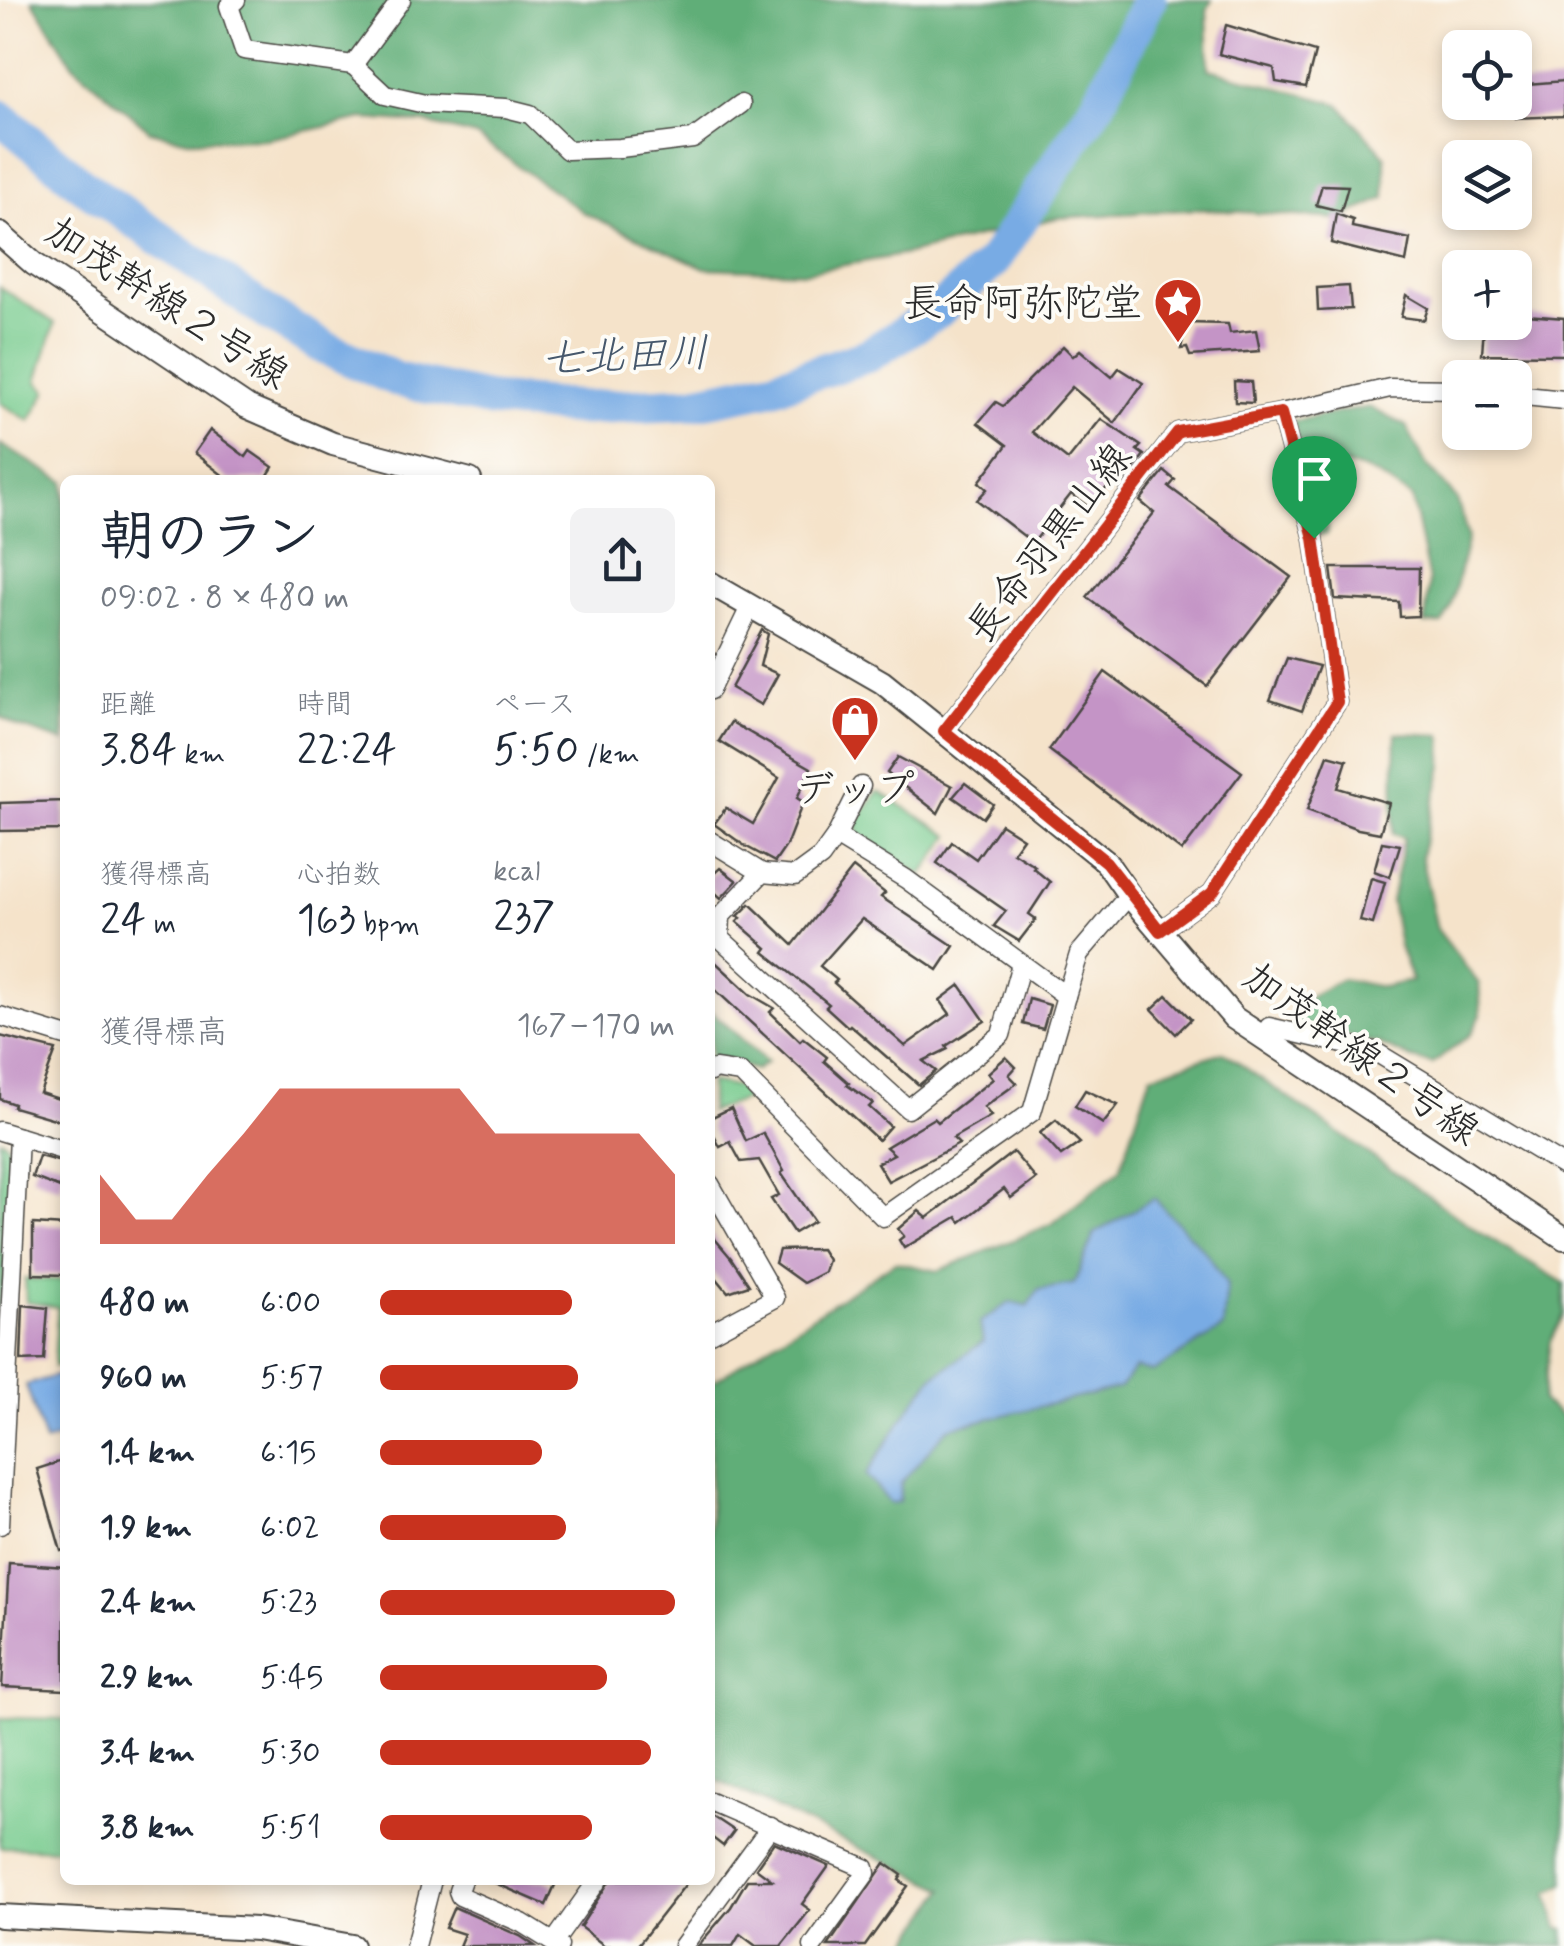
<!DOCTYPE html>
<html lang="ja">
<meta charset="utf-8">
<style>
:root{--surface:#fff;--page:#f2f2f3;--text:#1f2937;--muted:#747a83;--accent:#c8321e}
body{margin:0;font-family:Mynerve,"Klee One",sans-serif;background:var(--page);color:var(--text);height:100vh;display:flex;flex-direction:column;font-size:38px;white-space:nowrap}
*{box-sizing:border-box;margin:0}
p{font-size:32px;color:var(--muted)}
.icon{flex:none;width:55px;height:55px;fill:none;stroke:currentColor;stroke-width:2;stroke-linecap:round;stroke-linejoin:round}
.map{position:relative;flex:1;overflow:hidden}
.drawer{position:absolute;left:60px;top:475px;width:655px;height:1410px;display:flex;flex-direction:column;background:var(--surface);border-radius:15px;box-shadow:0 5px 15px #0003}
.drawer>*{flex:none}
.buttons{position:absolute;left:1442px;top:30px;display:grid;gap:20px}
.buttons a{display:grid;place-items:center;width:90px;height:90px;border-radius:15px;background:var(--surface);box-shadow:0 5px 15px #0003;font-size:50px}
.pin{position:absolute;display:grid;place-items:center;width:85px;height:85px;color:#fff;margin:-102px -42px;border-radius:50% 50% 50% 0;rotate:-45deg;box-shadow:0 0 10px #0007}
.pin .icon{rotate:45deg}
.round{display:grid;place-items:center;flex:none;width:105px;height:105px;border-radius:15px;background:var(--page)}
.overview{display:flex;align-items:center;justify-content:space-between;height:170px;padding:0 40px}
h1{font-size:55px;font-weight:600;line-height:75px}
.stats{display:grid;grid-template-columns:repeat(3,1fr);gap:15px;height:170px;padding:10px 40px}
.stats div{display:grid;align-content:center}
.stats b{font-size:42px;font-weight:600}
.stats small{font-size:28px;font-weight:400}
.stats p{font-size:28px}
.chart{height:280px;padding:20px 40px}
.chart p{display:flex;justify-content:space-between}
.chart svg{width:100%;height:180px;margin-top:10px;fill:var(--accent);opacity:.7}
ul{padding:0 40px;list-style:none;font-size:32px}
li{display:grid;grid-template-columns:160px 120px 1fr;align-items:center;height:75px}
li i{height:25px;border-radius:12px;background:var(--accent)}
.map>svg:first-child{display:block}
.green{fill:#76ca8d;stroke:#507a5c;stroke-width:2.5}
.forest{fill:#60ae78;stroke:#466c52;stroke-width:2.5}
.water{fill:#78abe4;stroke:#526b88;stroke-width:2.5}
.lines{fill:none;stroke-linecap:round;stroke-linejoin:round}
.river{stroke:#78abe4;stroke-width:35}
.building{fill:#c494c6}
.minor-casing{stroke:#494743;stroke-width:21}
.tertiary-casing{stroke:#494743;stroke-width:26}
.minor{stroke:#fff;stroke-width:18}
.tertiary{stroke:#fff;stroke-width:22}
.route-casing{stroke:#fff;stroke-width:20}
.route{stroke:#c8321e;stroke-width:12}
.labels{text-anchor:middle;stroke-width:8;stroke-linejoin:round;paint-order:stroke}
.street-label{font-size:40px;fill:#2b2b2b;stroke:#fdfcf7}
.poi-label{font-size:40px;fill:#2b2b2b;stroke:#fdfcf7;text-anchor:end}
.water-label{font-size:42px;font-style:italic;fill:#46586c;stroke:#fdfcf7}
</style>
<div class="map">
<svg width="1564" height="1946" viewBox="0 0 1564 1946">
<rect width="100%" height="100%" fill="#fdfcf7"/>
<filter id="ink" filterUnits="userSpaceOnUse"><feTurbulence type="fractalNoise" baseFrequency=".01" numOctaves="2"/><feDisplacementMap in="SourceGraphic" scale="20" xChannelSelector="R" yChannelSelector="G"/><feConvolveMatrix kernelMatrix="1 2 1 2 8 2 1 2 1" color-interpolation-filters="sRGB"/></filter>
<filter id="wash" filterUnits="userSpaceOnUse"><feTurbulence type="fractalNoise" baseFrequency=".0048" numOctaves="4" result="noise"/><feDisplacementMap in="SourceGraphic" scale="40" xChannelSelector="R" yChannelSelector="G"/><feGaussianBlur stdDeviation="2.25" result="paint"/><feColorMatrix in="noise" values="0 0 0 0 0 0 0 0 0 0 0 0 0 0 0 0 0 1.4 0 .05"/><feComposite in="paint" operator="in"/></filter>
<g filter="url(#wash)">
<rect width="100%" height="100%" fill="#f5e3ca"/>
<g class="green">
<polygon points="0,287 55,323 37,381 47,391 30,421 0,403"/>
<polygon points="878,791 950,836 922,875 859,837 856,822"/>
<polygon points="710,1082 741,1088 751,1097 710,1112"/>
<polygon points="0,1139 4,1140 12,1153 3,1320 0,1320"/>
<polygon points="25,1279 65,1280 65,1363 54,1367 58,1307 26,1302"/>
<polygon points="0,1718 65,1719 65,1849 0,1847"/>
</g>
<g class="forest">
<polygon points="32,0 777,0 783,4 851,0 1212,0 1207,10 1209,69 1339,104 1385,156 1385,198 1340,219 1198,209 1057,218 907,254 805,272 705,268 584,213 476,136 425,123 363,119 267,139 188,140 150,131 73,65"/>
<path d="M 1369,407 L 1406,426 L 1426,464 L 1457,499 L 1468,537 L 1451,607 L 1442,624 L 1425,624 L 1429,581 L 1412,498 C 1382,479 1360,458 1324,468 L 1328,499 L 1327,534 L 1320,535 L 1293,421 Z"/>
<polygon points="0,444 65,482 65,742 16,726 0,716"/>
<polygon points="1396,733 1442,735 1443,766 1421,856 1437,929 1479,984 1481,1015 1471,1034 1433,1064 1412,1059 1379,1044 1293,1022 1310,996 1342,979 1382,987 1412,981 1399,946 1391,901 1404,838 1393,834"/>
<polygon points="710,1010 767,1062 756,1070 721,1060 710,1063"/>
<polygon points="1223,1052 1481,1233 1564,1283 1564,1314 1550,1342 1542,1401 1564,1418 1564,1884 1548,1893 1558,1927 1564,1929 1564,1946 906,1946 945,1889 710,1777 710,1380 716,1380 895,1262 938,1271 1052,1224 1120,1169 1151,1075"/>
</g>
<g class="water">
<polygon points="1154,1198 1208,1255 1227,1285 1223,1328 1153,1372 1135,1368 1120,1388 948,1428 901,1483 899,1502 890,1503 866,1475 909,1409 933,1377 983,1342 980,1322 1010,1302 1028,1306 1038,1290 1074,1284 1094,1234"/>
<polygon points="65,1373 65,1435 45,1442 26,1385"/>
</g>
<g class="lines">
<polyline class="river" points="0,117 84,186 272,316 327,349 398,380 490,400 582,408 692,403 772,387 869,355 938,311 993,262 1099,101 1149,0"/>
</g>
<g id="blocks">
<g class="building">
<polygon points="1226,25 1315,52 1306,87 1276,82 1274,68 1219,54"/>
<polygon points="1564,81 1564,116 1515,118 1515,85"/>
<polygon points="1322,185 1348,186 1341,211 1316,205"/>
<polygon points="1336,214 1353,220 1352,227 1410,239 1406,262 1331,243"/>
<polygon points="1349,286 1351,309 1318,311 1317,288"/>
<polygon points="1406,295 1428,308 1424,320 1401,317"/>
<polygon points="1526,315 1564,318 1564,355 1482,354 1484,325 1526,327"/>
<polygon points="1186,323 1228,324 1230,333 1256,330 1260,351 1190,356 1187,348 1181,349"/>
<polygon points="1063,346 1073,356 1080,350 1112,377 1119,368 1143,383 1115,423 1072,387 1032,432 1068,460 1101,419 1141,446 1137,450 1144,455 1120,486 1112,481 1090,508 1071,494 1033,543 977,500 987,489 979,482 1007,445 978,423 996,402 1003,406"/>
<polygon points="1234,381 1251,382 1253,403 1235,402"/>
<polygon points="210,430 246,457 250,451 273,467 265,480 229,480 194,453"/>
<polygon points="1164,471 1175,480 1169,487 1291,577 1207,686 1087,597 1154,513 1140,501"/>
<polygon points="1331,568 1419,568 1418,616 1400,617 1399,602 1335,599"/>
<polygon points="762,630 768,634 760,666 778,674 761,705 731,688"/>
<polygon points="1287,658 1319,666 1302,711 1270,700"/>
<polygon points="1105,672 1242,772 1182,851 1049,750"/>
<polygon points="731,722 811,768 797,798 803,802 786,846 775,862 745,846 714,824 726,808 753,824 779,778 719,741"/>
<polygon points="1328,755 1347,760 1338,788 1389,803 1380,833 1358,829 1307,810"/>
<polygon points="898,757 952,786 938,813 887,773"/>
<polygon points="965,783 993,804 983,818 953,797"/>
<polygon points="65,801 65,830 0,831 0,803"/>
<polygon points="1001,824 1023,838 1013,852 1035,866 1033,868 1050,882 1029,914 1036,919 1019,941 994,926 1006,911 937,863 952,842 976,859"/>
<polygon points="1382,842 1400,845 1390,877 1374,871"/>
<polygon points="720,868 737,881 721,898 710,888 710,877"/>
<polygon points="853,868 885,893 881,897 954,946 938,970 862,919 820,966 837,980 834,983 905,1046 950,1014 940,1000 960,985 985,1021 946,1046 948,1049 923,1061 936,1071 919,1085 850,1025 848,1027 826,1007 829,1004 764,952 767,948 737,922 741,918 738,916 750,904 793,945"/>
<polygon points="1371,878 1385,882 1373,924 1360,921"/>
<polygon points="710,957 750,994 774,1008 770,1012 800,1041 803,1038 827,1057 824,1061 849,1083 847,1085 873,1103 869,1107 890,1126 878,1140 710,985"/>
<polygon points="1167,995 1191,1019 1176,1034 1152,1009"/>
<polygon points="1029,999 1050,1005 1043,1029 1023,1024"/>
<polygon points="0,1036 56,1050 40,1093 65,1101 65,1122 13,1107 14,1104 0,1099"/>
<polygon points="1006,1057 1016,1067 1009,1075 1017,1083 984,1107 991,1116 953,1138 959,1144 888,1181 877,1163 894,1154 886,1147 934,1118 938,1122 993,1079 988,1073"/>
<polygon points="1085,1090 1118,1105 1103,1124 1075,1106"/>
<polygon points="731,1108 746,1141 763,1133 784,1171 781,1173 814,1221 794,1233 771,1199 779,1195 759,1160 741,1162 730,1142 720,1147 710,1128 710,1118"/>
<polygon points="1056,1120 1080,1143 1061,1156 1040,1133"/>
<polygon points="1013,1152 1036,1179 1011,1198 1004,1189 961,1222 957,1217 904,1248 899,1240 904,1236 898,1229 919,1211 927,1218"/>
<polygon points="39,1156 65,1163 60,1188 32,1177"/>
<polygon points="33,1224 65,1226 65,1275 33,1274"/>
<polygon points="710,1233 731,1258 749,1285 728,1292 710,1270"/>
<polygon points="821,1249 828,1260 824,1272 803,1283 775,1263 779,1250"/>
<polygon points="23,1305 48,1308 44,1360 21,1361"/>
<polygon points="65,1460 65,1550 61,1551 37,1469"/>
<polygon points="9,1563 65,1567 65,1690 2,1687"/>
<polygon points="710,1815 734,1831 723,1846 710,1836"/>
<polygon points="774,1842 829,1866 802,1904 810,1910 781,1946 756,1946 740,1934 733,1946 698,1946 731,1907 747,1880 772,1880 756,1868"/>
<polygon points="885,1863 902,1875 899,1880 908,1886 865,1946 828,1946"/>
<polygon points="488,1880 544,1880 555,1885 546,1905"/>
<polygon points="610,1880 689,1880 637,1946 605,1946 580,1927"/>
<polygon points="454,1907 520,1936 535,1946 459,1946 464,1934 445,1928"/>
</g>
</g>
</g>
<g filter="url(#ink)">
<use href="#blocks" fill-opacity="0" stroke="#494743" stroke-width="2.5"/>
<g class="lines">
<g class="minor-casing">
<g id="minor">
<polyline points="236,0 229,6 244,50 353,65 401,0"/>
<polyline points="353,65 385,95 425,104 506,108 530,114 567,150 620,148 693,139 741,104"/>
<polyline points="1515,395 1564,400"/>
<polyline points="710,690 751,605"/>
<polyline points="944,731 1178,432 1281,413 1390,388 1460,389"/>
<polyline points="861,786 836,836 906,879 1066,996 1079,954 1129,895"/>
<polyline points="836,836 821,857 795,876 762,873 721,916 720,938 908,1109 1001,1035 1021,964"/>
<polyline points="710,841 762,873"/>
<polyline points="1160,931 1212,893 1337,702 1314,538 1281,413"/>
<polyline points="0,1016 65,1036"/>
<polyline points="1264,1039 1269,1027 1374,1051 1564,1166"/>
<polyline points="710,1072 715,1069 741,1073 883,1217 1032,1112 1066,996"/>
<polyline points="0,1131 65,1151"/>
<polyline points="710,1184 775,1298 710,1333"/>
<polyline points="0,1525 19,1137"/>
<polyline points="710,1801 865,1868 866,1873 813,1946"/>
<polyline points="462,1880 458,1891 460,1896 522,1923 559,1946"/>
<polyline points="554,1942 598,1880"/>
<polyline points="415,1946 432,1880"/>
<polyline points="683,1946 771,1826"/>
</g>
</g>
<g class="tertiary-casing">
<g id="tertiary">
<polyline points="0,234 34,264 247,407 333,444 470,480"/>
<polyline points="710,583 882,682 1106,862 1129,895 1234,1018 1564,1238"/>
<polyline points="0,1916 256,1929 352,1946"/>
</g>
</g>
<use href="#minor" class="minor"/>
<use href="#tertiary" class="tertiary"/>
</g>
</g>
<g class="lines" filter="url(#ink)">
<g class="route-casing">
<polygon id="route" points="1281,413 1314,538 1337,702 1212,893 1160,931 1106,862 944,731 1178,432"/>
</g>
<use href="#route" class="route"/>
</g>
<defs>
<g id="sight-pin" transform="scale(2.5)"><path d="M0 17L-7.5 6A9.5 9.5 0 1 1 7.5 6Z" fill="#c8321e" stroke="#fdfcf7"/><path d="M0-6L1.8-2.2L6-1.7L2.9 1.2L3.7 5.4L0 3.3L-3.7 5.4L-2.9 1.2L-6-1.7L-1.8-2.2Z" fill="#fff"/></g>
<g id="shop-pin" transform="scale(2.5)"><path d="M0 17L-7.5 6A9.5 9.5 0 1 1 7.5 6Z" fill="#c8321e" stroke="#fdfcf7"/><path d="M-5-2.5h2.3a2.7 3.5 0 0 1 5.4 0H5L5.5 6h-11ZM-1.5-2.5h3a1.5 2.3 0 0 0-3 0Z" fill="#fff"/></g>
</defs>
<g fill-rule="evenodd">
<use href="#sight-pin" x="1178" y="302"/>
<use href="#shop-pin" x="855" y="720"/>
</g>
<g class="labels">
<g class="street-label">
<text transform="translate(168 302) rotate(33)" y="14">加茂幹線２号線</text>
<text transform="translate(1048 542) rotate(-52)" y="14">長命羽黒山線</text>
<text transform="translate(1362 1053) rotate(36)" y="14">加茂幹線２号線</text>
</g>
<g class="poi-label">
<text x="1143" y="316">長命阿弥陀堂</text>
<text x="855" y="802" text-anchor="middle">デップ</text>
</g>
<g class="water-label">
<text transform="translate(625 354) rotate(-2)" y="15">七北田川</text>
</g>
</g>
</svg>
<div class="buttons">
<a><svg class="icon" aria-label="locate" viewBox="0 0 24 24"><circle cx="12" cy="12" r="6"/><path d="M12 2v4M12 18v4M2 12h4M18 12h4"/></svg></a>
<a><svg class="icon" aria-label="layers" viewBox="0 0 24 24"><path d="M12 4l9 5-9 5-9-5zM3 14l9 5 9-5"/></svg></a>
<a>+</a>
<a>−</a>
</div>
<div class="pin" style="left:1314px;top:538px;background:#1e9e55"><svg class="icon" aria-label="arrive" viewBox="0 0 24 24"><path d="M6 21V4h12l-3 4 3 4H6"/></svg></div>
<section class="drawer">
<div class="overview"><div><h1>朝のラン</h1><p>09:02 · 8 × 480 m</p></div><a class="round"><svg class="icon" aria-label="share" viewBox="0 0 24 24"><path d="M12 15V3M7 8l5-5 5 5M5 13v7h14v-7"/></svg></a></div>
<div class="stats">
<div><p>距離</p><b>3.84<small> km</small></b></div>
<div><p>時間</p><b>22:24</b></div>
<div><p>ペース</p><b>5:50<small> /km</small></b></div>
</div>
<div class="stats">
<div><p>獲得標高</p><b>24<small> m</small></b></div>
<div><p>心拍数</p><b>163<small> bpm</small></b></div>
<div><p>kcal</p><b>237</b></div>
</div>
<div class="chart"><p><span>獲得標高</span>167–170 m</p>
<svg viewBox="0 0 160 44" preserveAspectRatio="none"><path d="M0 44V27L10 38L20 38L30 27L40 17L50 6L60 6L70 6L80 6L90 6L100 6L110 17L120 17L130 17L140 17L150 17L160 27V44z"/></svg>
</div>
<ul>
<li><b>480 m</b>6:00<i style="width:65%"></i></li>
<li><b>960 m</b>5:57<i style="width:67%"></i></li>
<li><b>1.4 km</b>6:15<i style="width:55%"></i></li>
<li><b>1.9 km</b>6:02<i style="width:63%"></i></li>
<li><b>2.4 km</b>5:23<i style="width:100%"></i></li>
<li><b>2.9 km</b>5:45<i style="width:77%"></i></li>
<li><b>3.4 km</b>5:30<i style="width:92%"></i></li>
<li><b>3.8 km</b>5:51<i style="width:72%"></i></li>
</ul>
</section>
</div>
